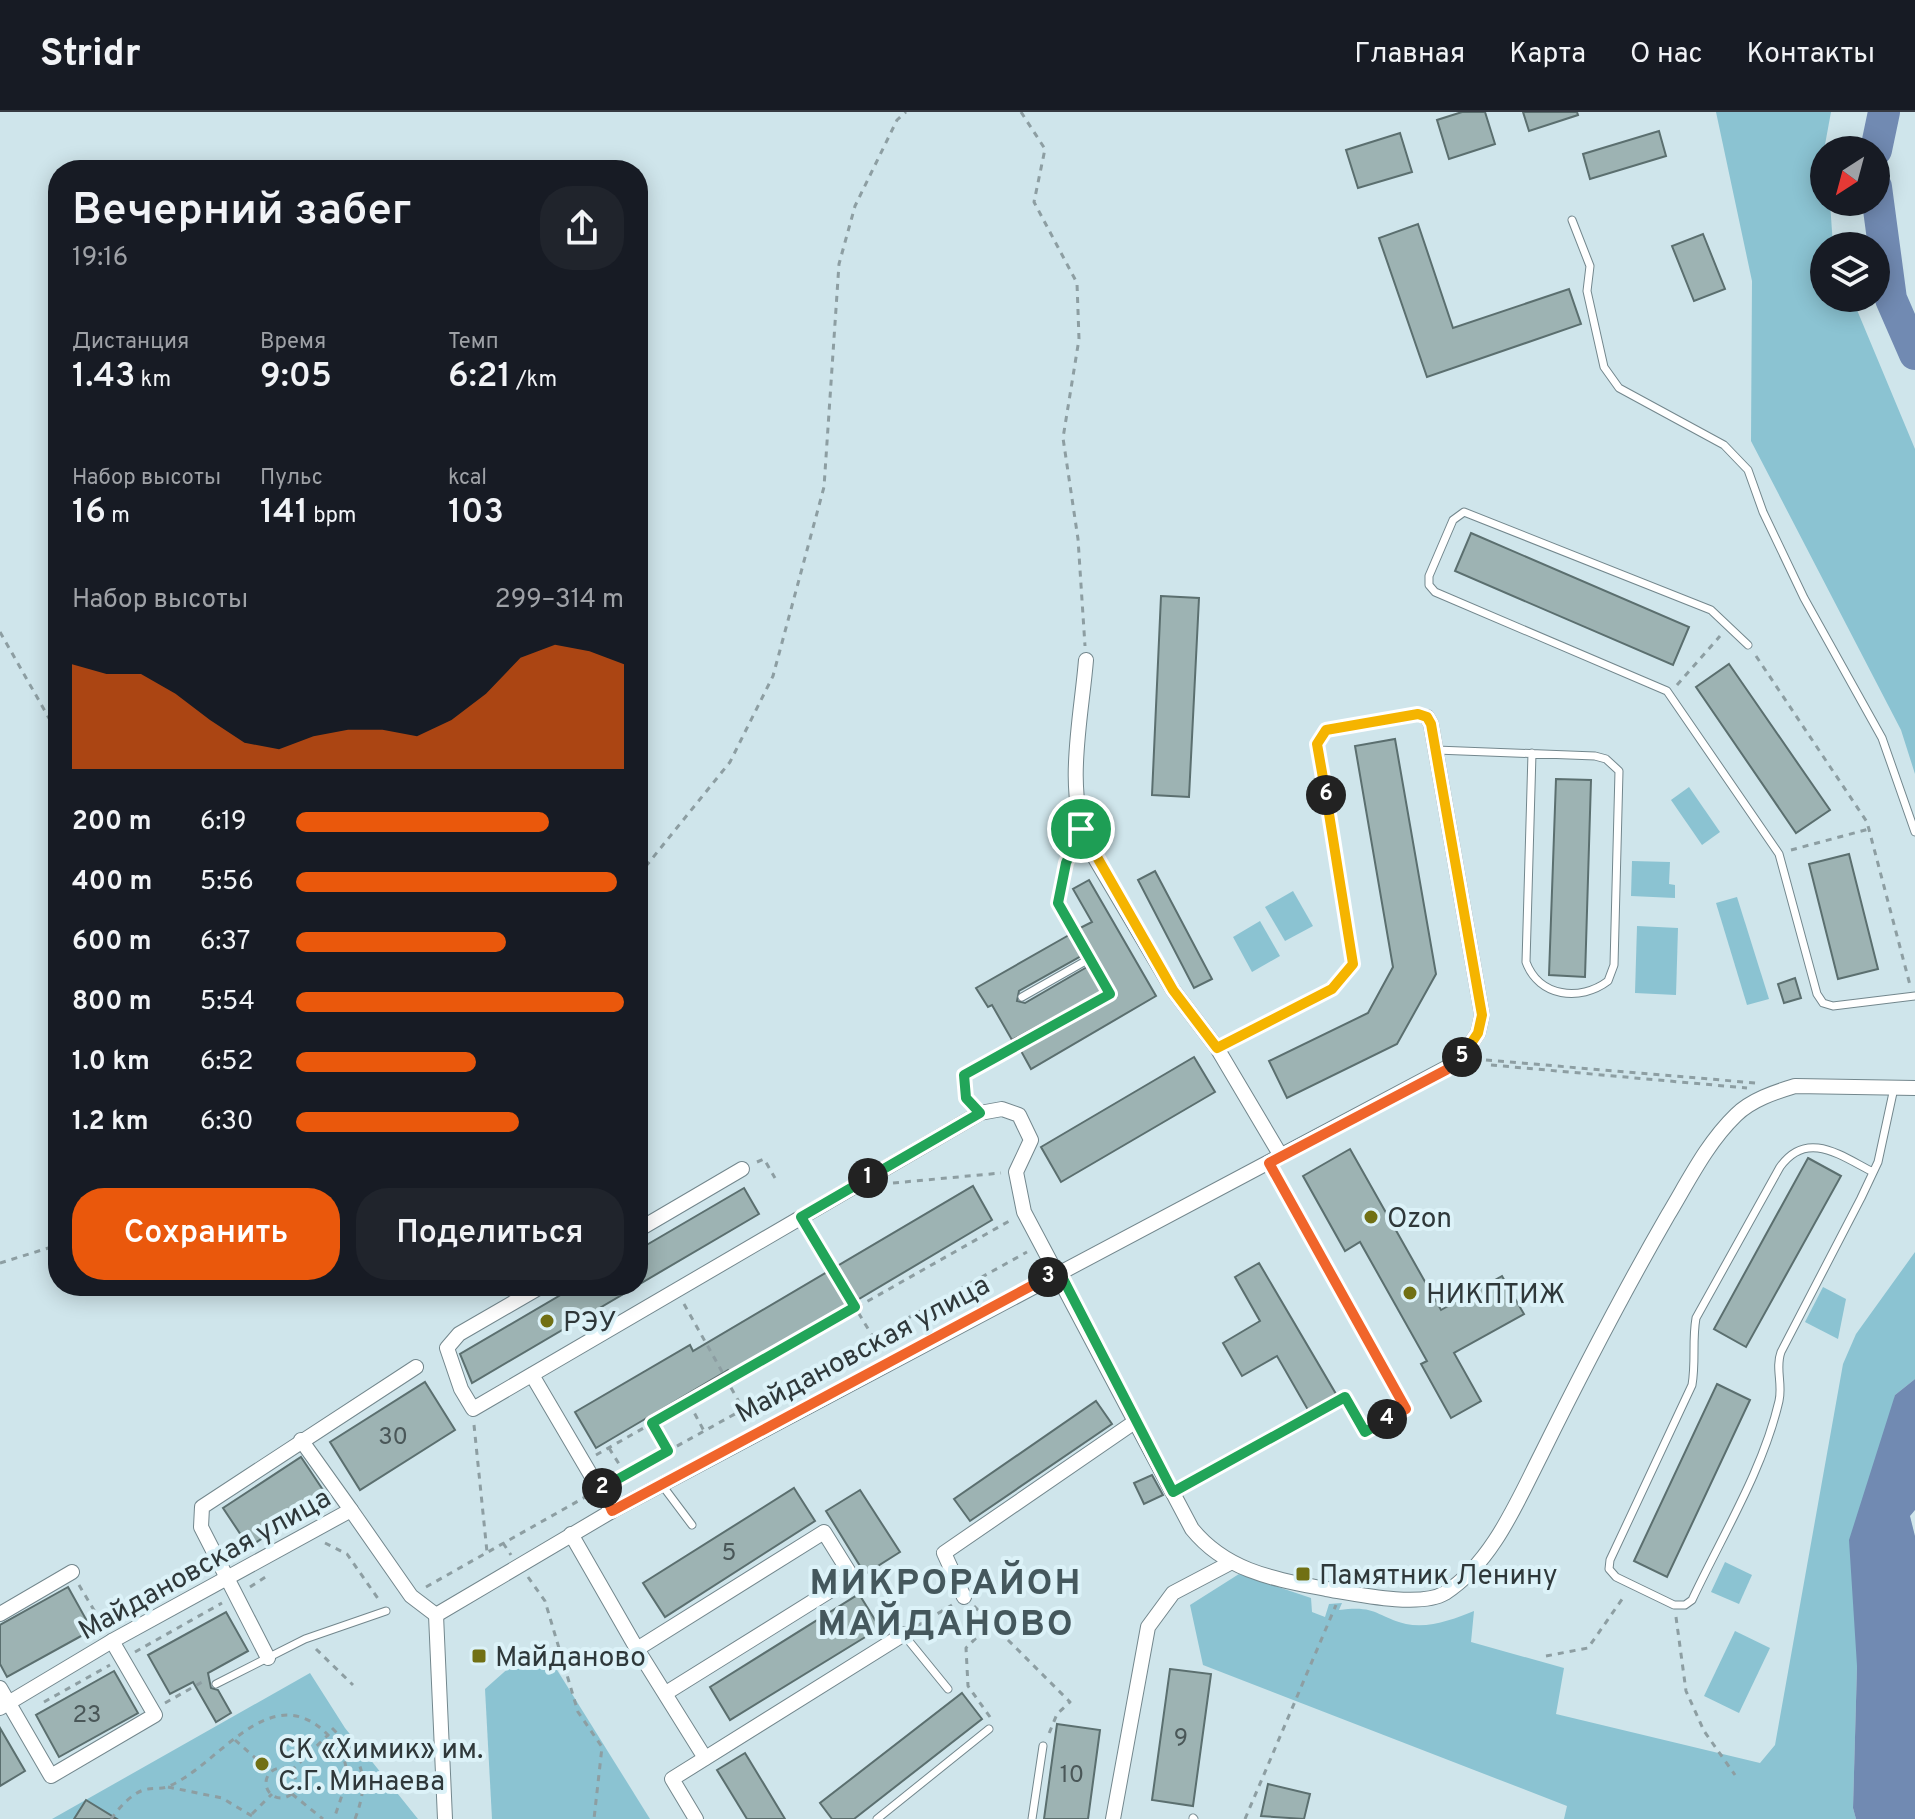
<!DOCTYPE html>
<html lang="ru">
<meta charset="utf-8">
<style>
:root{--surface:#171b24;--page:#20242c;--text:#f1f3f6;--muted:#9ea1a6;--line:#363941;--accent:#ea580c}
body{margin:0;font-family:Overpass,sans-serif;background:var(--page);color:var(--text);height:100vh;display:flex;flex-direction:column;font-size:30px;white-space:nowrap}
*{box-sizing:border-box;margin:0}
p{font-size:26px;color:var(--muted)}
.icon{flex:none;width:44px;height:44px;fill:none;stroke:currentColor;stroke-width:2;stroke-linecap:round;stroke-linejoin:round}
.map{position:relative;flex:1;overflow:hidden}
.sheet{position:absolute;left:48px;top:48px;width:600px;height:1136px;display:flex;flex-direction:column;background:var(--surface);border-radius:32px;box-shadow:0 4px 20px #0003}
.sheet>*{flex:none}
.needle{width:52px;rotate:216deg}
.fabs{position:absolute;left:1810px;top:24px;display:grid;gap:16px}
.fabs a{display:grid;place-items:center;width:80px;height:80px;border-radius:50%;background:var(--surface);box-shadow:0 4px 20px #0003;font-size:40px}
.pin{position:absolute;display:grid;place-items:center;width:68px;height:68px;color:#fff;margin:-34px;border:4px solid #fff;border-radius:50%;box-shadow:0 2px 8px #0007}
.km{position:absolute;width:40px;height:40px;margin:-20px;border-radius:50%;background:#222;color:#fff;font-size:22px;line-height:40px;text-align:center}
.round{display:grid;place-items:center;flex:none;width:84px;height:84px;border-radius:32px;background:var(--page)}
.head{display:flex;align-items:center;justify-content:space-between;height:136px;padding:0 24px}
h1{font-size:44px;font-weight:600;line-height:60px}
.metrics{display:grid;grid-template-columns:repeat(3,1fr);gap:12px;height:136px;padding:8px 24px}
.metrics div{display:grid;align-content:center}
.metrics b{font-size:34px;font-weight:600}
.metrics small{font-size:22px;font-weight:400}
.metrics p{font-size:22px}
.chart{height:224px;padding:16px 24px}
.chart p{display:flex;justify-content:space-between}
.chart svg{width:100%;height:144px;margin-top:8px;fill:var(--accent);opacity:.7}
.primary-button{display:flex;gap:16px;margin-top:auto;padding:16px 24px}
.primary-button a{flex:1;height:92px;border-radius:32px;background:var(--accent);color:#fff;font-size:32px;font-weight:600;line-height:92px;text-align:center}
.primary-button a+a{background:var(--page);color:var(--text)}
ul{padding:0 24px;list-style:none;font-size:26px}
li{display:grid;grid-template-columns:128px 96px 1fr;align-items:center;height:60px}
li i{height:20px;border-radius:10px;background:var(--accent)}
header{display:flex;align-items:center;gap:48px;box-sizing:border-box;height:112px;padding:0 40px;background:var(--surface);border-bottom:2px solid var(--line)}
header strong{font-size:38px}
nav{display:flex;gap:44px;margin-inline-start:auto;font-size:28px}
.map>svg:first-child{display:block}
.green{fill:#8bc3d2}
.water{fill:#718ab2}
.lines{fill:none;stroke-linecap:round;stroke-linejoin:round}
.river{stroke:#718ab2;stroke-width:32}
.building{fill:#9db3b3;stroke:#5b6f6f;stroke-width:2}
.service-casing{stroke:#73878d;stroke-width:9}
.minor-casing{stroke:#73878d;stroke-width:16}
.path{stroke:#8d9ea2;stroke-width:3;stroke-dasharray:6 6;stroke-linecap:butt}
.service{stroke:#fff;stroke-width:7}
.minor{stroke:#fff;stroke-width:14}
.split-1-casing{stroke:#fff;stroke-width:16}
.split-2-casing{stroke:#fff;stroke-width:16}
.split-3-casing{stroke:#fff;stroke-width:16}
.split-4-casing{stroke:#fff;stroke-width:16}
.split-5-casing{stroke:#fff;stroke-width:16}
.split-6-casing{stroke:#fff;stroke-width:16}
.split-7-casing{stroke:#fff;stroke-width:16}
.split-1{stroke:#22a559;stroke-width:10}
.split-2{stroke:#22a559;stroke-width:10}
.split-3{stroke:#f0652b;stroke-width:10}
.split-4{stroke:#22a559;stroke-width:10}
.split-5{stroke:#f0652b;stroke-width:10}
.split-6{stroke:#f5b400;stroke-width:10}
.split-7{stroke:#f5b400;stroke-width:10}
.poi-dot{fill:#717014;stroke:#dcf2f8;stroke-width:3}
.labels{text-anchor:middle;stroke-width:8;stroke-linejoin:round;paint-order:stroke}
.number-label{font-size:24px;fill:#4a5758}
.poi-label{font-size:28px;fill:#2f383a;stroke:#dcf2f8;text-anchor:start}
.street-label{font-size:28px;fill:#2f383a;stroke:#dcf2f8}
.district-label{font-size:36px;font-weight:bold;letter-spacing:2px;fill:#45585d;stroke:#dcf2f8}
</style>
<header>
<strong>Stridr</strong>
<nav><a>Главная</a><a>Карта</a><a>О нас</a><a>Контакты</a></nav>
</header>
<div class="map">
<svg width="1915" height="1707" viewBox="0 0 1915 1707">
<rect width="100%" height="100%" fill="#cfe5eb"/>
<g class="green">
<polygon points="1716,0 1831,0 1824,38 1824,90 1830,90 1833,134 1824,134 1824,186 1852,186 1915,337 1915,662 1901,618 1751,329 1752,169"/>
<polygon points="1689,675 1720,720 1702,733 1671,688"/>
<polygon points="1632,749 1670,750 1669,772 1675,773 1675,786 1631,784"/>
<polygon points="1293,779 1313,814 1285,829 1265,795"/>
<polygon points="1737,785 1769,887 1747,893 1716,791"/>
<polygon points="1260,809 1280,844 1252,860 1233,825"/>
<polygon points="1637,814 1678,816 1676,883 1635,881"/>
<path d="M 1915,1140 L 1915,1267 L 1895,1283 L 1857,1554 L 1853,1696 L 1856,1707 L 1564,1707 L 1567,1694 L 1203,1553 L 1190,1493 L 1239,1462 L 1311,1486 L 1312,1500 L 1325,1505 L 1329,1492 L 1342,1491 L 1339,1498 C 1377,1493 1375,1504 1406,1512 C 1429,1517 1454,1507 1474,1499 L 1471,1530 L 1564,1556 L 1556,1602 L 1760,1651 L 1775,1633 L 1843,1252 L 1856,1222 Z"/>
<polygon points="1823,1175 1846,1187 1838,1227 1805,1210"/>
<polygon points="1725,1450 1752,1463 1739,1492 1711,1480"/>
<polygon points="1735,1519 1770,1536 1739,1601 1704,1584"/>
<polygon points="539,1529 650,1707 492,1707 485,1577"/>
<polygon points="310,1561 345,1616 418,1707 52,1707"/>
</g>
<polygon class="water" points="1915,1267 1915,1398 1910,1404 1915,1424 1915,1707 1856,1707 1853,1696 1857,1554 1849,1428 1895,1283"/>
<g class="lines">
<g class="river">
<polyline points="1876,38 1884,0"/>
<polyline points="1876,75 1891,187 1915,242"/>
</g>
</g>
<g class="building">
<polygon points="1462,0 1485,0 1495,32 1449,47 1437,8"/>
<polygon points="1523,0 1577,0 1578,3 1529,19"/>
<polygon points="1659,19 1666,44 1590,67 1583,42"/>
<polygon points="1400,21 1412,60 1358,76 1346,38"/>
<polygon points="1418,112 1453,216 1569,177 1581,212 1427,265 1379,126"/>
<polygon points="1703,122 1725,177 1694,189 1672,134"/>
<polygon points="1471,421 1689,515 1673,553 1455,459"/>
<polygon points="1161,484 1199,486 1189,685 1152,683"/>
<polygon points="1729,552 1830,698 1796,721 1696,575"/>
<polygon points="1395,627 1436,862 1397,932 1287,986 1269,949 1368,901 1393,855 1355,634"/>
<polygon points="1556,667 1591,668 1585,865 1549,863"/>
<polygon points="1849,742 1878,857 1838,867 1809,752"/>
<polygon points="1155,759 1212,867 1194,876 1138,768"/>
<polygon points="1089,768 1156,884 1031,957 1021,939 1116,885 1080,816 1092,810 1073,777"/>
<polygon points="1069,823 1081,844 1019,879 1017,889 1025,891 1087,855 1101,880 1012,928 992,893 988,895 976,876"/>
<polygon points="1795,866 1801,886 1784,891 1778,872"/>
<polygon points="1194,945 1215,980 1061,1070 1041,1035"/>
<polygon points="1350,1037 1441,1198 1502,1164 1524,1202 1454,1241 1481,1289 1451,1306 1421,1252 1427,1249 1360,1130 1345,1139 1303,1064"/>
<polygon points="1808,1046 1841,1064 1746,1235 1714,1217"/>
<polygon points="973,1074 992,1108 731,1263 728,1258 596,1336 575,1300 690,1233 693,1239"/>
<polygon points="744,1076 759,1102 638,1173 638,1138"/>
<polygon points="1259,1151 1336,1282 1308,1298 1277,1244 1242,1264 1223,1231 1260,1209 1235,1165"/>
<polygon points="576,1174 637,1174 472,1271 460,1242"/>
<polygon points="425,1270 455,1318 360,1378 330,1330"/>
<polygon points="1717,1272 1750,1288 1667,1465 1634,1449"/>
<polygon points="1096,1289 1112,1312 970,1409 954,1387"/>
<polygon points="301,1345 327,1384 249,1435 223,1396"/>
<polygon points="1152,1363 1163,1383 1144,1392 1134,1371"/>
<polygon points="794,1376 815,1409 665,1505 643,1471"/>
<polygon points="860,1378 900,1440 865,1462 826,1399"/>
<polygon points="68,1475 92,1518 7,1565 0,1552 0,1513"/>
<polygon points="859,1482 880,1516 730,1608 710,1575"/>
<polygon points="226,1500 248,1539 208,1561 211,1576 218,1578 231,1601 216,1610 193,1570 170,1582 148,1543"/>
<polygon points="1170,1557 1211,1562 1193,1694 1152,1688"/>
<polygon points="114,1559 138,1601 59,1645 36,1603"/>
<polygon points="962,1581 982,1607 854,1707 832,1707 820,1691"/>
<polygon points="1057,1612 1100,1618 1088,1707 1044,1707"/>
<polygon points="0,1616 25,1659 0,1674"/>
<polygon points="745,1641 785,1707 747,1707 717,1658"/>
<polygon points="1268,1672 1310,1682 1304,1707 1261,1704"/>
<polygon points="86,1688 117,1707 74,1707"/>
</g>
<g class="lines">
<g class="service-casing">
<g id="service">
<polyline points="1572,108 1590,154 1587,179 1604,255 1619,276 1724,333 1748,358 1763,400 1804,486 1882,626 1915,720"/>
<polyline points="1748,533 1711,498 1464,400 1453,408 1429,464 1429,473 1435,480 1667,579 1779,742 1817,882 1823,891 1833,894 1915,884"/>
<path d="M 1436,638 L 1595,644 L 1606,647 L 1619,659 L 1614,853 L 1608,869 C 1580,890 1539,885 1526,850 L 1532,641"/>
<polyline points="1022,885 1089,847"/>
<polyline points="1217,936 1332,877 1353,852 1317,632 1326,618 1418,602 1427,605"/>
<polyline points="980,1001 966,986 964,963 1110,882 1058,791 1066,751 1081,717"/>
<path d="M 1873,1060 C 1841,1044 1807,1017 1780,1055 L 1696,1206 C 1692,1229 1696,1249 1692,1273 L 1610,1448 L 1609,1457 L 1616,1465 L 1674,1493 L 1685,1493 L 1692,1488 C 1722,1424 1763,1358 1779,1289 C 1783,1272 1775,1256 1781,1240 L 1861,1086 L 1878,1050 L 1894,976"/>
<polyline points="662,1373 692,1413"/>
<polyline points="1173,1380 1345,1285 1365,1320 1406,1297 1269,1051"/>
<polyline points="904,1523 948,1577"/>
<polyline points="216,1572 305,1527 386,1499"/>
<polyline points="1193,1706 1194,1707"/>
<polyline points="877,1707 989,1617"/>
<polyline points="1032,1707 1043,1634"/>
</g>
</g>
<g class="minor-casing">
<g id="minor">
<path d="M 1086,548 C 1081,609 1064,678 1089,736 L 1173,878 L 1217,936 L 1281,1044"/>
<polyline points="638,1118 742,1057"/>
<path d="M 542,1174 L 459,1222 L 447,1236 L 461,1277 L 473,1297 L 980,1001 L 1002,997 L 1019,1003 L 1031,1028 L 1016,1060 L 1024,1100 L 1192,1417 C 1227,1460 1275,1467 1326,1477 C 1356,1482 1420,1496 1445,1481 C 1492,1451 1517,1390 1541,1343 C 1581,1262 1623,1181 1668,1103 C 1689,1068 1707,1031 1736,1003 C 1751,988 1775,980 1795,974 L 1915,976"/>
<polyline points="532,1263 612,1399"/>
<polyline points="301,1328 351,1398"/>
<polyline points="571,1422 637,1537"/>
<polyline points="964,1485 944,1441 1136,1309"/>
<polyline points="0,1502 72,1460"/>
<polyline points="436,1503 612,1399 1459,949 1478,921 1482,903 1431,612 1427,605"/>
<polyline points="436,1503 445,1707"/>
<polyline points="268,1546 201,1415 202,1395 416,1255"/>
<polyline points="0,1576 51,1664 155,1603 112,1529"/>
<polyline points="666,1581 852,1465 824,1420 637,1537 705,1646"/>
<polyline points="0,1596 112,1529 351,1398 411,1484 436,1503"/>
<polyline points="696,1707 672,1667 904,1522"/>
<polyline points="1113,1707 1148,1515 1173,1481 1230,1451"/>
</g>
</g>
<g class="path">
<polyline points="1021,0 1045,37 1034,90 1077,171 1079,227 1063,326 1078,427 1085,534"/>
<polyline points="0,520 58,622"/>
<polyline points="1756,544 1867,710 1910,873"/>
<polyline points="1677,573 1720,524"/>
<polyline points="1791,738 1869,717"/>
<polyline points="638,764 730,650 773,564 824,375 839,152 855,94 897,8 906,0"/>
<polyline points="1486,948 1756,971"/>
<polyline points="1491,953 1747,976"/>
<polyline points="757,1050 764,1047 775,1066"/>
<polyline points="893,1071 1001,1061"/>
<polyline points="809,1119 873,1225"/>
<polyline points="0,1151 58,1133"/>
<polyline points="684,1192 743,1297"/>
<polyline points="689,1291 704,1319"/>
<polyline points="652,1311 667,1339"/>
<polyline points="474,1313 487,1440"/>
<polyline points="609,1336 626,1363"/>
<polyline points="596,1343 1011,1108"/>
<polyline points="614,1369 1027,1140"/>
<polyline points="325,1431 347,1442 379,1488"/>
<polyline points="503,1431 511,1443"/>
<polyline points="528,1465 545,1489 578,1600 602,1635 594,1707"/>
<polyline points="79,1473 104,1515"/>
<polyline points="250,1475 270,1462"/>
<polyline points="426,1475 587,1384"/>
<polyline points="974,1494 1070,1590 1057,1602 1048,1624"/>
<polyline points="1676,1505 1686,1579 1704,1619 1735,1663"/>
<polyline points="917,1514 952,1493"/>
<polyline points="316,1537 353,1573"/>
<polyline points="135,1540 222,1491"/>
<polyline points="1546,1544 1588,1536 1625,1483"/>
<polyline points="44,1590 110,1553"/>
<polyline points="165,1591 204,1569"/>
<polyline points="990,1605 968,1574 966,1536 991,1511"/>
<path d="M 332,1616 C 362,1646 371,1665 355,1707"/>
<polyline points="235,1628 271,1660"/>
<circle cx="281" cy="1671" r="15"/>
<polyline points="291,1659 328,1623"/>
<polyline points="168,1675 222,1686 257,1707"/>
<polyline points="292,1682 323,1707"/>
<polyline points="252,1702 272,1682"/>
<path d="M 111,1707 C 120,1695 133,1679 148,1677 C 154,1676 161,1677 167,1675 C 217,1656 270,1563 328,1623 C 357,1652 345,1673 334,1707"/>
<polyline points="1245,1707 1336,1493"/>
</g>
<use href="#service" class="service"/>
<use href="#minor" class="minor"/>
</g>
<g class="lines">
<g class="split-1-casing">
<polyline id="split-1" points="868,1066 980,1001 966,986 964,963 1110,882 1058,791 1066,751 1081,717"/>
</g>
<g class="split-2-casing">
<polyline id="split-2" points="602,1376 668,1339 652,1311 855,1195 801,1105 868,1066"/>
</g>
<g class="split-3-casing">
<polyline id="split-3" points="602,1376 612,1399 1048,1165"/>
</g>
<g class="split-4-casing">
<polyline id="split-4" points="1048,1165 1059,1159 1173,1380 1345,1285 1365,1320 1387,1307"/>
</g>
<g class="split-5-casing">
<polyline id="split-5" points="1387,1307 1406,1297 1269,1051 1446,958 1462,945"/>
</g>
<g class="split-6-casing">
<polyline id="split-6" points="1326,683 1317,632 1326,618 1418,602 1427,605 1431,612 1482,903 1478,921 1462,945"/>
</g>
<g class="split-7-casing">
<polyline id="split-7" points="1081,717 1173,878 1217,936 1332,877 1353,852 1326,683"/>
</g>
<use href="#split-1" class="split-1"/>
<use href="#split-2" class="split-2"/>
<use href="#split-3" class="split-3"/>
<use href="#split-4" class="split-4"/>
<use href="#split-5" class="split-5"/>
<use href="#split-6" class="split-6"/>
<use href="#split-7" class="split-7"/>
</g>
<g class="poi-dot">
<circle cx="1371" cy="1105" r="8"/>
<circle cx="1410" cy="1181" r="8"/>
<circle cx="547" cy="1209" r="8"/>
<rect x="1295" y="1454" width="16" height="16" rx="4"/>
<rect x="471" y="1536" width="16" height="16" rx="4"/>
<circle cx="262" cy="1652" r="8"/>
</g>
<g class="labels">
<g class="number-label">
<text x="393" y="1332">30</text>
<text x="729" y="1448">5</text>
<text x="87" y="1610">23</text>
<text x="1181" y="1633">9</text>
<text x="1072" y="1670">10</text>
</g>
<g class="poi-label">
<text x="1387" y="1115">Ozon</text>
<text x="1426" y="1191">НИКПТИЖ</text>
<text x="563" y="1219">РЭУ</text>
<text x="1319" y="1472">Памятник Ленину</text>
<text x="495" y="1554">Майданово</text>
<text x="278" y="1646">СК «Химик» им.<tspan x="278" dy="32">С.Г. Минаева</tspan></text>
</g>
<g class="street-label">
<text transform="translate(862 1236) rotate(-28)" y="10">Майдановская улица</text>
<text transform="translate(204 1451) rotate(-29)" y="10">Майдановская улица</text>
</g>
<g class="district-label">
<text x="946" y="1482">МИКРОРАЙОН<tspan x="946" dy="41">МАЙДАНОВО</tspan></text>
</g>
</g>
</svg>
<div class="fabs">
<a><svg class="needle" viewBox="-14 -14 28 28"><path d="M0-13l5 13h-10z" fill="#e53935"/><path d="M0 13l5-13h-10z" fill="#9ea1a6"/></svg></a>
<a><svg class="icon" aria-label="layers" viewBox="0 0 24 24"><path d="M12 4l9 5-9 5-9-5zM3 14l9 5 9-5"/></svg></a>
</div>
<div class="pin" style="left:1081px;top:717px;background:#1e9e55"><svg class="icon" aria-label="arrive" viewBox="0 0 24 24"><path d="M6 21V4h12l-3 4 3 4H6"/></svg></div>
<b class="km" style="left:868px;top:1066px">1</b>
<b class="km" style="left:602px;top:1376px">2</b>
<b class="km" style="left:1048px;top:1165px">3</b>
<b class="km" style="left:1387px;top:1307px">4</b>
<b class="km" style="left:1462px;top:945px">5</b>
<b class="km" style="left:1326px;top:683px">6</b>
<section class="sheet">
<div class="head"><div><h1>Вечерний забег</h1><p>19:16</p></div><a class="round"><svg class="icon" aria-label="share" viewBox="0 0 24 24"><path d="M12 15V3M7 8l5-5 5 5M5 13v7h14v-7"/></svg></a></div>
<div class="metrics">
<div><p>Дистанция</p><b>1.43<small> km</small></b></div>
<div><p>Время</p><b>9:05</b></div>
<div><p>Темп</p><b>6:21<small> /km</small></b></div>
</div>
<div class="metrics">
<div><p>Набор высоты</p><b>16<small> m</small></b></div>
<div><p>Пульс</p><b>141<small> bpm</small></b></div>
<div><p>kcal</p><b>103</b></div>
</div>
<div class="chart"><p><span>Набор высоты</span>299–314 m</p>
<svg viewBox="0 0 160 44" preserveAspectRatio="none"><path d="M0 44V12L10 15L20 15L30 21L40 29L50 36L60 38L70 34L80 32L90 32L100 34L110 29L120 21L130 10L140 6L150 8L160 12V44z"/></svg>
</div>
<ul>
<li><b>200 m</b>6:19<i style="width:77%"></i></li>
<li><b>400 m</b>5:56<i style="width:98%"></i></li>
<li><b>600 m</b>6:37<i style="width:64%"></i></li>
<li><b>800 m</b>5:54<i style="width:100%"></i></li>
<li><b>1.0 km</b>6:52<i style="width:55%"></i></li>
<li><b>1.2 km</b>6:30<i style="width:68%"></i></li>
</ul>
<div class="primary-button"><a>Сохранить</a><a>Поделиться</a></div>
</section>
</div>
